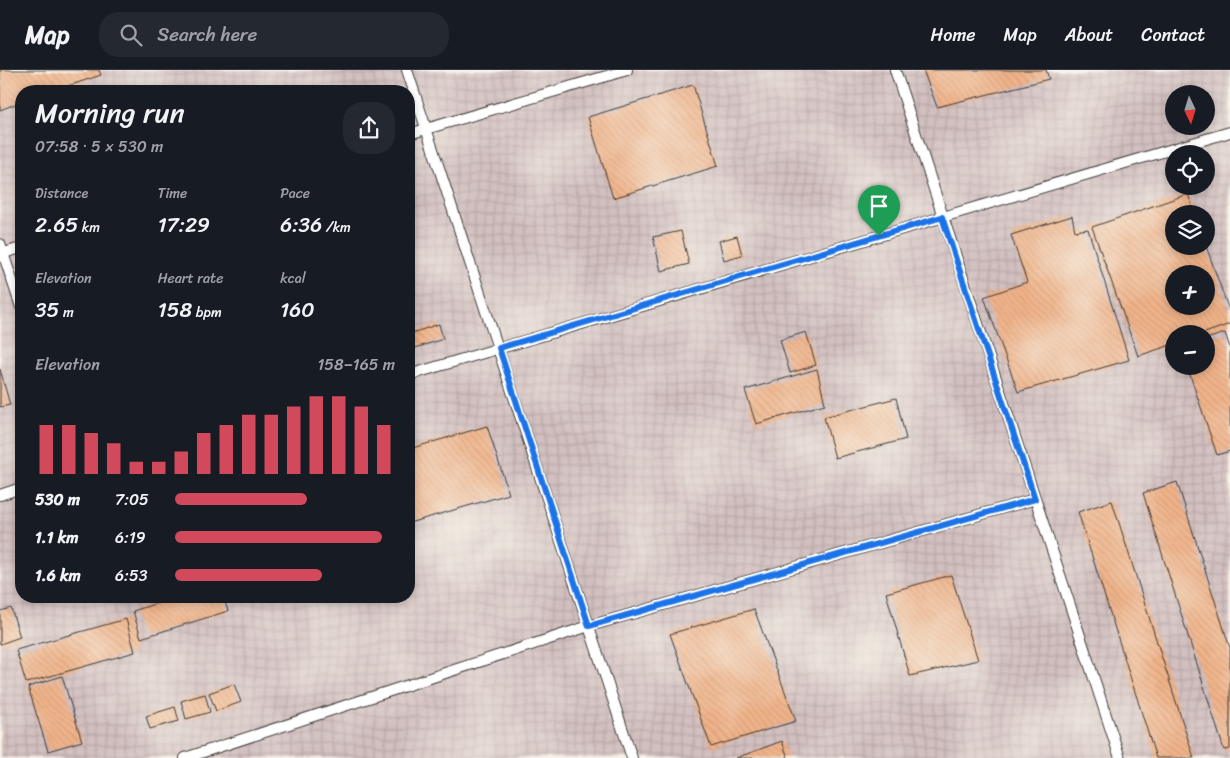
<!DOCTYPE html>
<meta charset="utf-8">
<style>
:root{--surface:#171b24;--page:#242831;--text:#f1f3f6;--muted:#9ea1a6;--line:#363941;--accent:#d1495b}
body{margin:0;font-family:Sriracha,sans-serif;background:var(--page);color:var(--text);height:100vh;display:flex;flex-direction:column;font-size:19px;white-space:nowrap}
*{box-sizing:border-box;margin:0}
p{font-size:16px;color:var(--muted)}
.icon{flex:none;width:28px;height:28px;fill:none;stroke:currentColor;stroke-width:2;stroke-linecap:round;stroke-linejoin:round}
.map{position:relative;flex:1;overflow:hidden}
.side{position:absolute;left:15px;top:15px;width:400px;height:518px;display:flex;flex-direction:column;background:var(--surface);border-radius:20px;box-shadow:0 2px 8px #0003}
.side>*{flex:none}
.needle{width:32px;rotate:176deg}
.fabs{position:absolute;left:1165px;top:15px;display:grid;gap:10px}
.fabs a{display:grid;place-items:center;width:50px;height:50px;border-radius:50%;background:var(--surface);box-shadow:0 2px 8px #0003;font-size:25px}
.pin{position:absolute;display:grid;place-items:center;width:42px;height:42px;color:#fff;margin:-51px -21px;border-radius:50% 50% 50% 0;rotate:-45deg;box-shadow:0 0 5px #0007}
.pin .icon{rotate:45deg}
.round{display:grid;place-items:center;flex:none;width:52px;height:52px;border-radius:20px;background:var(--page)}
.headline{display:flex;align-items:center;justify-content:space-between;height:85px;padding:0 20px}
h1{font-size:28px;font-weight:600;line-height:38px}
.stats{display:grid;grid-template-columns:repeat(3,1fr);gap:8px;height:85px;padding:5px 20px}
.stats div{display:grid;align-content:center}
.stats b{font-size:21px;font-weight:600}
.stats small{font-size:14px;font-weight:400}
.stats p{font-size:14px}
.chart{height:140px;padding:10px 20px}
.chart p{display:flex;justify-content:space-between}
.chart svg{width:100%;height:90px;margin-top:5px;stroke:var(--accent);stroke-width:6}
ul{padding:0 20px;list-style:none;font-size:16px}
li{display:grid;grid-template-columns:80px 60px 1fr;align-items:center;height:38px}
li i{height:12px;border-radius:6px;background:var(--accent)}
header{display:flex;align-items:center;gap:30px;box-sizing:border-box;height:70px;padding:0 25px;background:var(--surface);border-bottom:1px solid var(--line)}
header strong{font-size:24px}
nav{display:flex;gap:28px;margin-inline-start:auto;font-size:18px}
.search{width:350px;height:45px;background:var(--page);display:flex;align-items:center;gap:12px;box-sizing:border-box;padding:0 18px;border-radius:20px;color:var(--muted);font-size:19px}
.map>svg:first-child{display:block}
.industrial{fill:url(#industrial-grid);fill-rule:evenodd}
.building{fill:url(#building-back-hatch);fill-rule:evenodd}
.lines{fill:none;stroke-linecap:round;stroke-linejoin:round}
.service-casing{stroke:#3c3a36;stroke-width:12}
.service{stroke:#fff;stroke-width:10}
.route-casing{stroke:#fff;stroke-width:10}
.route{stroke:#1a73e8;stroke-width:6}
</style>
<header>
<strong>Map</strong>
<div class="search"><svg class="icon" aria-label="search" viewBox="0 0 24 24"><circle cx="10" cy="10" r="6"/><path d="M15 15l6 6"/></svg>Search here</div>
<nav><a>Home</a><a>Map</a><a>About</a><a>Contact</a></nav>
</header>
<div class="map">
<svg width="1230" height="688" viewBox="0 0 1230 688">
<defs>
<pattern id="industrial-grid" width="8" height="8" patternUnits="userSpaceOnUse" patternTransform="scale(1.25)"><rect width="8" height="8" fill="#d2bfc0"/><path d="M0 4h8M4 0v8" fill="none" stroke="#b4a4a4"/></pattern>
<pattern id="building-back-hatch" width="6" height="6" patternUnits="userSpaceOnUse" patternTransform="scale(1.25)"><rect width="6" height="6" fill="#f1b48a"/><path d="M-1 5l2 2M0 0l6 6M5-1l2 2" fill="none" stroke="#ce9a76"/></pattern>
</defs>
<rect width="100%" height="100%" fill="#f7f3e8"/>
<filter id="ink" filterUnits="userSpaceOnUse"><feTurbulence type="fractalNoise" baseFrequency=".02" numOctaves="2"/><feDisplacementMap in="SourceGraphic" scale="10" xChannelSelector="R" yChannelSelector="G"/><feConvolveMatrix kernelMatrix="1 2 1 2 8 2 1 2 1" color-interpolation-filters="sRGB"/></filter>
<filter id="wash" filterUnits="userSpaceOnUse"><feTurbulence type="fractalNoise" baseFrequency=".0096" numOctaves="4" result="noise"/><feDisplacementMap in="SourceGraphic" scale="20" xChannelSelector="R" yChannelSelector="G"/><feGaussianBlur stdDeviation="1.12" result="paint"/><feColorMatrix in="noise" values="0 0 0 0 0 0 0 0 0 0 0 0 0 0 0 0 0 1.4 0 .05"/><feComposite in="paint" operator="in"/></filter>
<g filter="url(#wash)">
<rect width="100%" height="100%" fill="#f1e4c9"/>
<path class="industrial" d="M 0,0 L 1230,0 L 1230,688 L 0,688 ZM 21,21 L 409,21 L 409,526 L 21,526 ZM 1174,24 L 1206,24 L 1206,56 L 1174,56 ZM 1174,84 L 1206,84 L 1206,116 L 1174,116 ZM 1174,144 L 1206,144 L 1206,176 L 1174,176 ZM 1174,204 L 1206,204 L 1206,236 L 1174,236 ZM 1174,264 L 1206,264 L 1206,296 L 1174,296 Z"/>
<g id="blocks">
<g class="building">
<polygon points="0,0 99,0 101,5 53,21 21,21 21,32 0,40"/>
<polygon points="923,0 1046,0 1049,9 937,37"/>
<polygon points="693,15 718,96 613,128 588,47"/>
<path d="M 1188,124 L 1195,144 L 1174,144 L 1174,176 L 1206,176 L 1230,243 L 1230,254 L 1202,264 L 1174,264 L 1174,274 L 1138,286 L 1092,157 ZM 1174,204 L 1206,204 L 1206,236 L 1174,236 Z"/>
<polygon points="1072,146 1075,161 1088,159 1129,290 1018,322 984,227 1027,212 1011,165"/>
<polygon points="681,161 689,194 661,201 653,167"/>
<polygon points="737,166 742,185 724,190 719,171"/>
<polygon points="439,254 443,269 409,280 409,264"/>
<polygon points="806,262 816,295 790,303 780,270"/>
<polygon points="1225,263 1230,278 1230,381 1217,385 1187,296 1206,296 1206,269"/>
<polygon points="0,299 10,335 0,337"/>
<polygon points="817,299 825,334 756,354 745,320"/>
<polygon points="896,328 906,369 835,388 824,347"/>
<polygon points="487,356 509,424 409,453 409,379"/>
<polygon points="1177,412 1230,578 1230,679 1224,680 1143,423"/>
<polygon points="1112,431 1194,688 1156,688 1078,442"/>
<polygon points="951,505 978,590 910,606 886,523"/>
<polygon points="179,526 223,526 228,541 141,568 133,541"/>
<polygon points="11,538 20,567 0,574 0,541"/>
<polygon points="754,539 796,651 711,677 670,564"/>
<polygon points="126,549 135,582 26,613 16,580"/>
<polygon points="62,606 82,671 48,681 28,617"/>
<polygon points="234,614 241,632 216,641 209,623"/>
<polygon points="205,624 210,642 186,649 181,631"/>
<polygon points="175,637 179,651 150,659 146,646"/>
<polygon points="782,671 788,688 736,688"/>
</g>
</g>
</g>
<g filter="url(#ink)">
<use href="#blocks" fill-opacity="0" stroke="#3c3a36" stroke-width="1"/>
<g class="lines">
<g class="service-casing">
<g id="service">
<polyline points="407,0 632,688"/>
<polyline points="895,0 1120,688"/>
<polyline points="409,64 627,0"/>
<polyline points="0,174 21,237"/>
<polyline points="4,183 21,178"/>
<polyline points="409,305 1230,62"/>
<polyline points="0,425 21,418"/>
<polyline points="185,688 589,556 1035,429"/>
</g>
</g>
<use href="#service" class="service"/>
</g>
</g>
<g class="lines" filter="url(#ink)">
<g class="route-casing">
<polygon id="route" points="942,147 1035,429 589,556 499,278"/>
</g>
<use href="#route" class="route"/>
</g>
</svg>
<div class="fabs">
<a><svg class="needle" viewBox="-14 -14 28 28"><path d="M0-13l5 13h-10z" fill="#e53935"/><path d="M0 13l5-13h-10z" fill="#9ea1a6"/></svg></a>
<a><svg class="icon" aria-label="locate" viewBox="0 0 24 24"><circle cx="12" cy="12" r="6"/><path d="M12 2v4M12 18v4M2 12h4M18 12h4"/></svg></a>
<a><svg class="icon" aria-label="layers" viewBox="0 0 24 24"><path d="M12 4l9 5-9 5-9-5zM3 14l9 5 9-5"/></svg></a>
<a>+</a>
<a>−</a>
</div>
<div class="pin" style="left:879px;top:166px;background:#1e9e55"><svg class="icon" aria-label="arrive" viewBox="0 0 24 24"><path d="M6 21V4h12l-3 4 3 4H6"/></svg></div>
<section class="side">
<div class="headline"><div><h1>Morning run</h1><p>07:58 · 5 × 530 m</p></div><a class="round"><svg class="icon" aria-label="share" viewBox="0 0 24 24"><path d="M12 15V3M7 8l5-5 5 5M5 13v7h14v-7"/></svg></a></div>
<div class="stats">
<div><p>Distance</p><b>2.65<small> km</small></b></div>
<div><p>Time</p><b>17:29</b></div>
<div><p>Pace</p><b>6:36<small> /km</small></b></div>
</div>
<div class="stats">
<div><p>Elevation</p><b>35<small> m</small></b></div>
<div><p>Heart rate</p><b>158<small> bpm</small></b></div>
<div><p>kcal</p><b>160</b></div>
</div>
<div class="chart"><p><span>Elevation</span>158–165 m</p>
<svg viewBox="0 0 160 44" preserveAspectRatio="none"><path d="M5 44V20M15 44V20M25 44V24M35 44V29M45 44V38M55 44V38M65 44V33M75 44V24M85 44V20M95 44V15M105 44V15M115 44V11M125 44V6M135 44V6M145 44V11M155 44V20"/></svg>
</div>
<ul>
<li><b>530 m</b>7:05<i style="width:60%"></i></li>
<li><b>1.1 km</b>6:19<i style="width:94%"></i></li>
<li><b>1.6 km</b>6:53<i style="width:67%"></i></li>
</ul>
</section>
</div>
